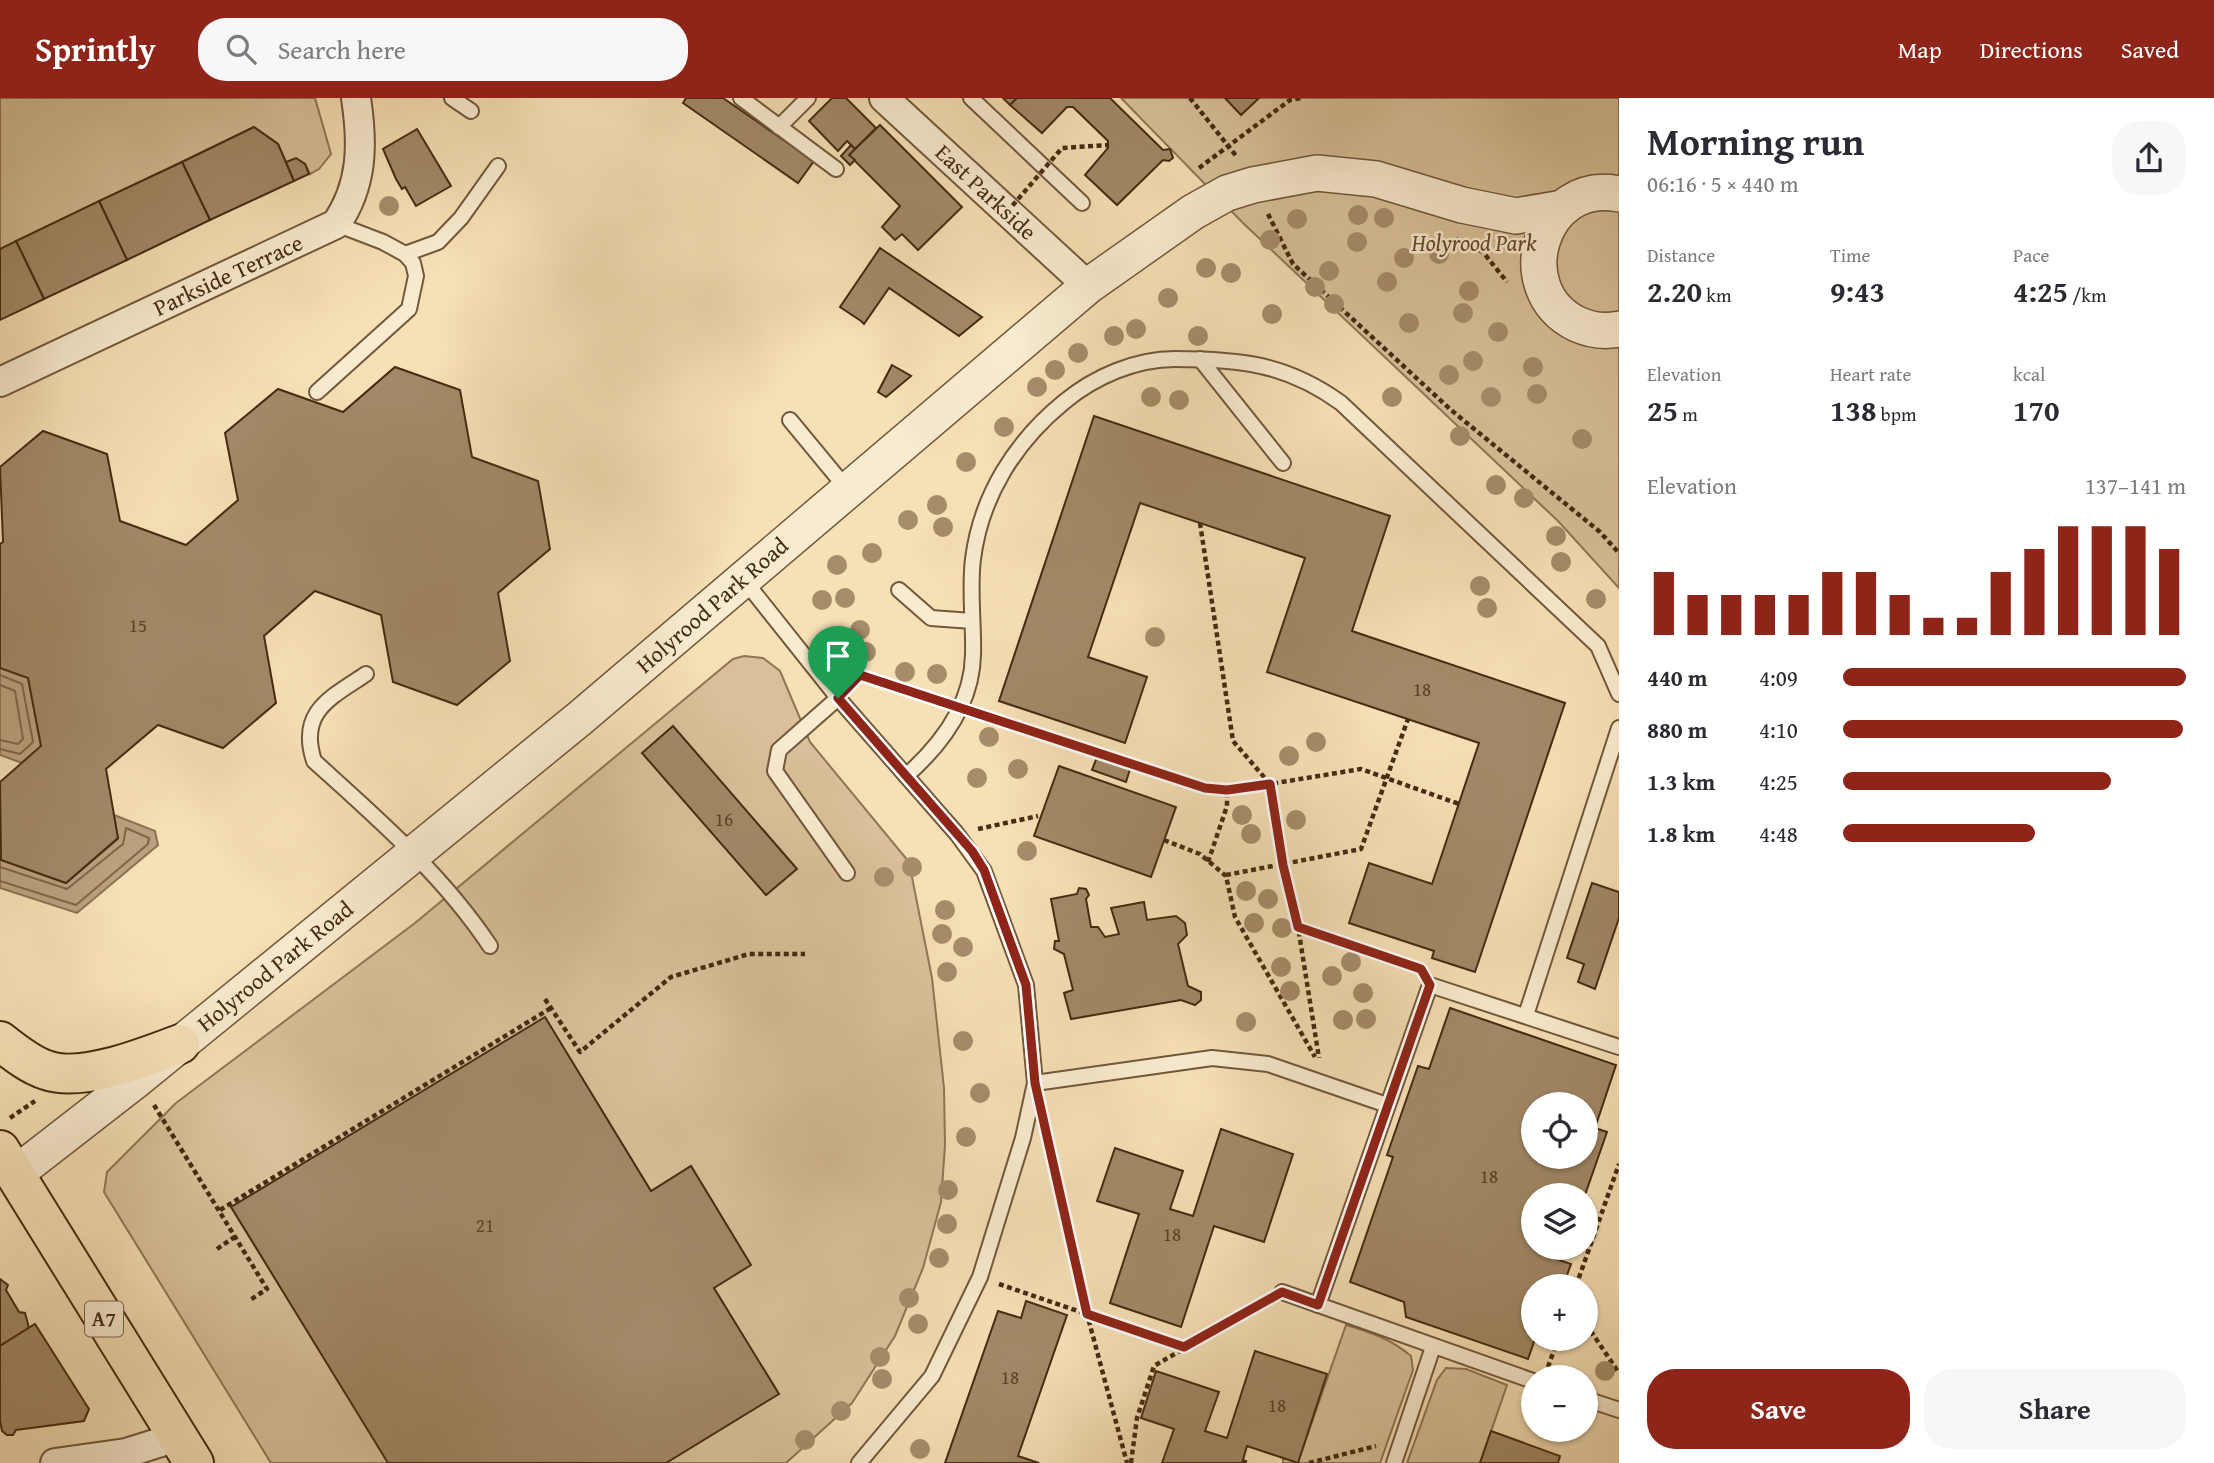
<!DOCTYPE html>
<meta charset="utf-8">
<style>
:root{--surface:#fff;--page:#f7f7f7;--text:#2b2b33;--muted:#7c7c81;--accent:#8f2418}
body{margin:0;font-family:"Gentium Book Plus",serif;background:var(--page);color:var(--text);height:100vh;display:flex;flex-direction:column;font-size:26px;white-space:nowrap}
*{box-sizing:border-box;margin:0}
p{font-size:23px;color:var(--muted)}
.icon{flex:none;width:38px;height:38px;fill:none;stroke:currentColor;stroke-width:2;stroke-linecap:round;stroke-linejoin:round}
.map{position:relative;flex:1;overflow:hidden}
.details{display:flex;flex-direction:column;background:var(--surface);width:595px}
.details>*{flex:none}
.fabs{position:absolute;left:1521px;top:994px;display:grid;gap:14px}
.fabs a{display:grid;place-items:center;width:77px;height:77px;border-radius:50%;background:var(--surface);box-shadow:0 2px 5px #0004;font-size:35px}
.pin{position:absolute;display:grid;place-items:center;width:60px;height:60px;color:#fff;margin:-72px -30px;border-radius:50% 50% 50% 0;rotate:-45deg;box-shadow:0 0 7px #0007}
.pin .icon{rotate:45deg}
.round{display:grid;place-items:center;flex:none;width:74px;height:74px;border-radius:28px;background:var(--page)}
.headline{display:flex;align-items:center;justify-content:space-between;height:119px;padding:0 28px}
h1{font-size:38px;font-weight:700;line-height:52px}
.metrics{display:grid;grid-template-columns:repeat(3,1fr);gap:10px;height:119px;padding:7px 28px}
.metrics div{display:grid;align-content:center}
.metrics b{font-size:30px;font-weight:700}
.metrics small{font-size:19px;font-weight:400}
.metrics p{font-size:19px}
.chart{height:196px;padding:14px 28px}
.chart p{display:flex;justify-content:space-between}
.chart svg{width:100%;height:126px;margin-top:7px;stroke:var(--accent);stroke-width:6}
.cta{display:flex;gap:14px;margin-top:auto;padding:14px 28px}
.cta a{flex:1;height:80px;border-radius:28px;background:var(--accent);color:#fff;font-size:28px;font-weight:700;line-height:80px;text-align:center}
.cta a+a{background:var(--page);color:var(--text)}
ul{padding:0 28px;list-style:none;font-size:23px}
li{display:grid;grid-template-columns:112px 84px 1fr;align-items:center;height:52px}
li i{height:18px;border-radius:9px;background:var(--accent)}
header{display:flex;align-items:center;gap:42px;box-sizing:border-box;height:98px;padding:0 35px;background:var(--accent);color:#fff}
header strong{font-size:33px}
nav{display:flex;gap:38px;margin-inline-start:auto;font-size:24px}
.search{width:490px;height:63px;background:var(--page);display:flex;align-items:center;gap:18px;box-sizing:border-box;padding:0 24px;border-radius:28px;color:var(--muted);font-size:26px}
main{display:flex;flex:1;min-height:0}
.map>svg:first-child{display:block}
.green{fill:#d8c19a;stroke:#8f7656;stroke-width:2}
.water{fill:#baa27e;stroke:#8c7252;stroke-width:2}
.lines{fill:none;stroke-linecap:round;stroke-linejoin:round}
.shore{stroke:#806648;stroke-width:2}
.building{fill:#a28967;stroke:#462b11;stroke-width:2;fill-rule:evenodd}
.service-casing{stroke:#72583a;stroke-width:18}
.minor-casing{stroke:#72583a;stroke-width:32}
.tertiary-casing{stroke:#72583a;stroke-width:38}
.primary-casing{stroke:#462b11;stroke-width:42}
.path{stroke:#462b11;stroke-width:4.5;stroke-dasharray:5 3.5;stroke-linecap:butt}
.service{stroke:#f9ebd0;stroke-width:14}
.minor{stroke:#f9ebd0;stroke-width:28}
.tertiary{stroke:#f9ebd0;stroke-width:35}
.primary{stroke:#f6e0b6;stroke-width:38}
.path-bridge{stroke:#462b11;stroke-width:4.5;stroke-dasharray:5 3.5;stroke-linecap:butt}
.tree{fill:#a58d6a}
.route-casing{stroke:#fff;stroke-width:14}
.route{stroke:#8f2418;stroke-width:9}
.labels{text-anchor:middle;stroke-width:5;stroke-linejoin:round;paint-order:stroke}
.number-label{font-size:19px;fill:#5d4226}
.shield{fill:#f9ebd0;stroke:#7c654a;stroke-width:2}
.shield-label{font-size:21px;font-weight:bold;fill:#462b11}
.street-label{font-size:23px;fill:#462b11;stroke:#f9ebd0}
.park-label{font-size:23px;font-style:italic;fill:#63492c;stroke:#f9ebd0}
</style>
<header>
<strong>Sprintly</strong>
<div class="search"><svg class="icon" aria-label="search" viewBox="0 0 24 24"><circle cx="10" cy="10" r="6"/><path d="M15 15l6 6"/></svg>Search here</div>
<nav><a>Map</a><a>Directions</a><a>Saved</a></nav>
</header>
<main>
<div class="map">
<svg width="1619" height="1365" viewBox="0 0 1619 1365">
<rect width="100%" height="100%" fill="#f6e0b6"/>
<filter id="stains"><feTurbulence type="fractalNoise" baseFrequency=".00286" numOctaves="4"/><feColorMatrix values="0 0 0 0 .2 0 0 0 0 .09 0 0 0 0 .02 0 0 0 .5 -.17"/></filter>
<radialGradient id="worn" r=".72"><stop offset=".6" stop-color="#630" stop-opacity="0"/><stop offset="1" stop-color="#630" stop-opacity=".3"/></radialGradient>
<g class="green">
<polygon points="0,0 315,0 331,56 319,71 310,76 305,66 286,64 278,46 254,29 0,151"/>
<polygon points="1121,0 1619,0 1619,490 1558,423 1243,125"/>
<polygon points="744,558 763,560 780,573 810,644 909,764 932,880 944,990 945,1047 941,1104 923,1170 895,1238 852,1305 786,1365 271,1365 104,1094 107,1074 176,1005 415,825 733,561"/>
<path d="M 1346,1227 C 1370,1234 1391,1241 1411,1258 L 1413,1272 L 1380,1365 L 1283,1365 L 1283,1360 L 1298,1364 Z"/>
<polygon points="1446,1270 1466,1271 1507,1287 1480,1365 1407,1365 1437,1282"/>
</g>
<g class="water">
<polygon points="0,570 28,580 41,648 22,665 0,657"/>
<polygon points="114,717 155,733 158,747 77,815 0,790 0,755 2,762 66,785 118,741"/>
</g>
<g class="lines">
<g class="shore">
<polyline points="0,577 22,586 33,644 20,656 0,651"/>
<polyline points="0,587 15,593 23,641 18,646 0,642"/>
<polyline points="0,769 67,791 123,746 126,730 149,740 148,746 76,807 0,783"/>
</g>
</g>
<g class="building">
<polygon points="686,0 723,0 814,63 798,85 683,5"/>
<polygon points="832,0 846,0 876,30 855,51 847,43 838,53 809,23"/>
<polygon points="1003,0 1017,0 1010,7"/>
<polygon points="1017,0 1110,0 1163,52 1170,51 1173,60 1169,63 1163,62 1117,107 1085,77 1108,50 1108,43 1073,9 1067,9 1042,35 1010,7"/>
<polygon points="1225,0 1259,0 1241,17"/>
<polygon points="880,27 962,109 918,152 902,136 895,142 882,129 900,108 849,57"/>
<polygon points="254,29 278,46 294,83 210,122 182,64"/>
<polygon points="417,31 451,88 416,108 405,89 402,91 396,81 383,51"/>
<polygon points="851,47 855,51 849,57 855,62 850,67 841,58"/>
<polygon points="296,60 305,66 309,76 294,83 286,64"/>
<polygon points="182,64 210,122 127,162 99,103"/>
<polygon points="99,103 127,162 44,201 16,143"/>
<polygon points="16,143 44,201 0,222 0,151"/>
<polygon points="880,150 982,219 959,238 889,190 864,226 861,223 840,209"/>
<polygon points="892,267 911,278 886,299 878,294"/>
<polygon points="395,269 460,292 472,359 538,383 550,451 498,495 510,563 457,607 393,584 381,517 315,493 264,538 276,605 223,650 158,627 106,671 118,740 66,785 1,762 0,684 41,648 28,580 0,570 0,446 3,444 0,369 43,333 107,356 120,423 186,447 238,402 225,335 278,291 343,314"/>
<polygon points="1094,318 1390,418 1352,533 1565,605 1475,874 1432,860 1434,853 1349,825 1369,765 1432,786 1479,645 1267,574 1305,460 1140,405 1088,559 1147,579 1125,645 999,603"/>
<polygon points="673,628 797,771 766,797 642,655"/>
<polygon points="1097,659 1130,671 1126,684 1092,672"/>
<polygon points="1059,668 1176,709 1151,779 1034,738"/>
<polygon points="1592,785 1619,794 1619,820 1595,891 1578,884 1584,866 1567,860"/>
<polygon points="1079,790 1086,791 1089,797 1086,801 1091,829 1098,829 1105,839 1119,836 1111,810 1144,804 1147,822 1176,818 1185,825 1187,837 1178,846 1188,888 1201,894 1201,902 1195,907 1181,902 1071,921 1064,895 1073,892 1064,856 1054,851 1055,843 1059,843 1051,801 1077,796"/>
<path d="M 1450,910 L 1616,967 L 1595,1030 L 1607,1034 L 1585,1097 L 1533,1097 L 1533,1150 L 1560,1150 L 1556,1161 L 1571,1166 L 1563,1188 L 1533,1188 L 1535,1241 L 1528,1261 L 1406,1219 L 1404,1204 L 1350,1184 L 1393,1059 L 1387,1057 L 1418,968 L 1429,971 ZM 1533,1006 L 1586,1006 L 1586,1059 L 1533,1059 Z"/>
<polygon points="545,919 651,1093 691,1068 751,1167 714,1190 779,1296 666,1365 388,1365 231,1109"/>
<polygon points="1221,1031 1293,1056 1264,1144 1214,1128 1181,1229 1110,1205 1139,1116 1097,1103 1115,1050 1183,1073 1170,1111 1193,1118"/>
<polygon points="0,1181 8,1187 6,1192 19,1214 25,1215 29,1230 0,1248"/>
<polygon points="1026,1203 1067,1217 1018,1358 1039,1365 945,1365 998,1213 1021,1220"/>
<polygon points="35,1226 89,1311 84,1323 16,1332 13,1337 7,1337 2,1333 0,1323 0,1248"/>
<polygon points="1255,1253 1327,1276 1298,1365 1247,1348 1242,1365 1162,1365 1174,1331 1141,1320 1156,1273 1219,1294 1205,1333 1227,1340"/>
<polygon points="1491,1333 1560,1358 1558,1365 1480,1365"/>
</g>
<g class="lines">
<g class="service-casing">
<g id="service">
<polyline points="452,0 471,13"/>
<polyline points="741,0 836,71"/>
<polyline points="971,0 1082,105"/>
<polyline points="779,29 808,0"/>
<polyline points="405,156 438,144 461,120 498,68"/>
<polyline points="1200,261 1283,365"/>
<polyline points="317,294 409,211 416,178 413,165 405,156 383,144 336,126"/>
<polyline points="790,322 847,391"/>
<polyline points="744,482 838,600 779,652 775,673 847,775"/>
<polyline points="899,492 931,520 972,523"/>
<path d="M 366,576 C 330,600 298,614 314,663 C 378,721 442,776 490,848"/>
<polyline points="838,600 957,736 984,773 1026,887 1035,985 1023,1040 980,1179 932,1278 859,1365"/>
<path d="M 906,678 C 941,647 972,606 973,557 C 974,525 969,493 973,461 C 981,398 1015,344 1064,304 C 1094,279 1135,261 1175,261 C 1241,261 1287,266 1341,305 L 1598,548 L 1619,596"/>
<polyline points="1526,917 1619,630"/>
<polyline points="1035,985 1212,960 1268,966 1387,1007"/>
<polyline points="1282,1194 1533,1283"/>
<polyline points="1318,1207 1430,887 1619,949"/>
<polyline points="1586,1301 1619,1312"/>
<polyline points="1394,1365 1433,1249"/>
</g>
</g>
<g class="minor-casing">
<g id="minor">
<polyline points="884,0 1088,188"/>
<path d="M 0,284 L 336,126 C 363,87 363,46 356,0"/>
<polyline points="55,1365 126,1355 177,1339"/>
</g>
</g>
<g class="tertiary-casing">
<g id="tertiary">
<path d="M 1619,96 C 1541,80 1507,192 1577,226 C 1590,232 1605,234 1619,231"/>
<polyline points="14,1077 135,983 579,621 1088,188 1193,114 1227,95 1253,87 1317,75 1376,81 1462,107 1516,118 1563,110"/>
</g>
</g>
<g class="primary-casing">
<g id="primary">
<path d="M 0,943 C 14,954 30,967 46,972 C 81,985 146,959 180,946"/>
<polyline points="0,1052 194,1365"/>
</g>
</g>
<g class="path">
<polyline points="1190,0 1237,59"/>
<polyline points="1199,70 1290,2 1302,0"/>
<polyline points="1268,116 1293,166 1451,312 1600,434 1619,455"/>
<polyline points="1456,141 1483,154 1507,184"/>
<polyline points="1200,425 1233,643 1270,686 1361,671 1459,706"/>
<polyline points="852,586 860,577 940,604"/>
<polyline points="982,617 1205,690 1227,692 1270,686 1298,829 1319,960"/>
<polyline points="978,731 1038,718"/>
<polyline points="1164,742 1200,756 1226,778 1235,819 1315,959"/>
<polyline points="1208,764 1227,708 1227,692"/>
<polyline points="1226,777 1361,751 1408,621"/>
<polyline points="1298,829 1417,870"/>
<polyline points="545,901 580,954 671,879 749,856 805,856"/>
<polyline points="154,1007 267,1191 250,1202"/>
<polyline points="10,1020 35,1003"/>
<polyline points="1047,1040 1087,1216 1127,1365"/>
<polyline points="220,1112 551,910"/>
<polyline points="217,1151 236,1138"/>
<polyline points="999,1186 1183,1249"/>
<polyline points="1576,1188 1619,1066"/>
<polyline points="1586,1226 1619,1275"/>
<polyline points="1548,1269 1558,1241"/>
<polyline points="1242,1363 1248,1365"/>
<polyline points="1131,1365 1137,1320 1154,1268 1263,1205"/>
<polyline points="1309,1365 1376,1348"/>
</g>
<use href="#service" class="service"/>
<use href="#minor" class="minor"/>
<use href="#tertiary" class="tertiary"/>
<use href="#primary" class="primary"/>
<polyline class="path-bridge" points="1007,114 1062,50 1108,47"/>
</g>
<g class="tree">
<circle cx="389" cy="108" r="10"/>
<circle cx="1358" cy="117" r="10"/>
<circle cx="1384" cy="120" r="10"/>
<circle cx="1297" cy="121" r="10"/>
<circle cx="1270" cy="142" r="10"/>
<circle cx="1357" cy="144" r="10"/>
<circle cx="1439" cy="156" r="10"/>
<circle cx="1404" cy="160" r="10"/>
<circle cx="1206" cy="170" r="10"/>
<circle cx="1329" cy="173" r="10"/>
<circle cx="1231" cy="175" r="10"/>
<circle cx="1387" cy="184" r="10"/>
<circle cx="1315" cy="189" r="10"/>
<circle cx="1469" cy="193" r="10"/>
<circle cx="1168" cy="200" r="10"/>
<circle cx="1334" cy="206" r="10"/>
<circle cx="1463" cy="215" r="10"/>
<circle cx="1272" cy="216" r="10"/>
<circle cx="1409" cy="225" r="10"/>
<circle cx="1136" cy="231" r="10"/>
<circle cx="1498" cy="234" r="10"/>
<circle cx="1114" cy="238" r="10"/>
<circle cx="1198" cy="238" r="10"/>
<circle cx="1078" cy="255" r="10"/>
<circle cx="1473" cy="263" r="10"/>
<circle cx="1533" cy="269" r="10"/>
<circle cx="1055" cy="272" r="10"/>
<circle cx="1449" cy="277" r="10"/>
<circle cx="1037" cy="289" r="10"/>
<circle cx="1537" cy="296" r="10"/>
<circle cx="1151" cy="299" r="10"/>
<circle cx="1392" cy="299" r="10"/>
<circle cx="1491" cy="299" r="10"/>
<circle cx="1179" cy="302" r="10"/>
<circle cx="1004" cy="329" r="10"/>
<circle cx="1460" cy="338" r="10"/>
<circle cx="1582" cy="341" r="10"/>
<circle cx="966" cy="364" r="10"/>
<circle cx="1496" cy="387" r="10"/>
<circle cx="1524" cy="400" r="10"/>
<circle cx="937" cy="407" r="10"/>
<circle cx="908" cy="422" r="10"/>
<circle cx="943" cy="429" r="10"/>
<circle cx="1556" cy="438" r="10"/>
<circle cx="872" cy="455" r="10"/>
<circle cx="1561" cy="464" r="10"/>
<circle cx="837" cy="467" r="10"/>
<circle cx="1480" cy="488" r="10"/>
<circle cx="845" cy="500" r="10"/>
<circle cx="1596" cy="501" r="10"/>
<circle cx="822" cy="502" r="10"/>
<circle cx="1487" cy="510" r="10"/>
<circle cx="860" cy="532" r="10"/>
<circle cx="1155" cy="539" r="10"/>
<circle cx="866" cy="554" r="10"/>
<circle cx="905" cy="574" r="10"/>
<circle cx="937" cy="576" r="10"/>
<circle cx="989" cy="639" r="10"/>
<circle cx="1316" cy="644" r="10"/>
<circle cx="1289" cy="658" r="10"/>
<circle cx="1018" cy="671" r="10"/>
<circle cx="977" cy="680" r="10"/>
<circle cx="1242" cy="717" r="10"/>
<circle cx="1296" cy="722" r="10"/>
<circle cx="1251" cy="736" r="10"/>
<circle cx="1027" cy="753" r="10"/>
<circle cx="912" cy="769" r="10"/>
<circle cx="884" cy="779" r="10"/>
<circle cx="1246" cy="793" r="10"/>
<circle cx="1268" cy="801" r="10"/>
<circle cx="945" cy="812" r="10"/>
<circle cx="1254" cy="825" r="10"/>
<circle cx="1282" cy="830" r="10"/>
<circle cx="942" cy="836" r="10"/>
<circle cx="963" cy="849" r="10"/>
<circle cx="1351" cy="864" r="10"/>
<circle cx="1281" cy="869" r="10"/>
<circle cx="947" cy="874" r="10"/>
<circle cx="1332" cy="878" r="10"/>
<circle cx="1290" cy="893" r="10"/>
<circle cx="1363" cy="895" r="10"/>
<circle cx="1366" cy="921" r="10"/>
<circle cx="1343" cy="922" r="10"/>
<circle cx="1246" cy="924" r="10"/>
<circle cx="963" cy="943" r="10"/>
<circle cx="980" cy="995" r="10"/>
<circle cx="966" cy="1039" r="10"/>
<circle cx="948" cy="1092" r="10"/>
<circle cx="947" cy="1126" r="10"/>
<circle cx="939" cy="1160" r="10"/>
<circle cx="909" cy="1200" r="10"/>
<circle cx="918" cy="1226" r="10"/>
<circle cx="880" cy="1259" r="10"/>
<circle cx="1605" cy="1273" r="10"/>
<circle cx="882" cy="1281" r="10"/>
<circle cx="841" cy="1313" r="10"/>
<circle cx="805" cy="1342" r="10"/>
<circle cx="920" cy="1351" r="10"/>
</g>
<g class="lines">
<g class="route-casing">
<polygon id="route" points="860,577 1205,690 1227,692 1270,686 1283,767 1298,829 1421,871 1430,887 1318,1207 1282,1194 1184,1249 1087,1216 1035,985 1026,887 984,772 972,753 838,600"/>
</g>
<use href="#route" class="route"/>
</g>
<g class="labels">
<g class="number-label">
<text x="138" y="534">15</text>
<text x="1422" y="598">18</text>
<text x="724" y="728">16</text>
<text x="1489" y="1085">18</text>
<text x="485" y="1134">21</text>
<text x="1172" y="1143">18</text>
<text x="1010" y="1286">18</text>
<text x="1277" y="1314">18</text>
</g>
<rect class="shield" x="85" y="1203.5" width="38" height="35" rx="5"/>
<g class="shield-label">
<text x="104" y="1228">A7</text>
</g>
<g class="street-label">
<text transform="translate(986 94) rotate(43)" y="8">East Parkside</text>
<text transform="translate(228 177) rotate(-25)" y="8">Parkside Terrace</text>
<text transform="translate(712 507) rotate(-41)" y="8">Holyrood Park Road</text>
<text transform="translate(275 868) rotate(-39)" y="8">Holyrood Park Road</text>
</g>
<g class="park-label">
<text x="1474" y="153">Holyrood Park</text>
</g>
</g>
<rect width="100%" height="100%" filter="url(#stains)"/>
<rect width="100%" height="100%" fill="url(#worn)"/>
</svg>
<div class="fabs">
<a><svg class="icon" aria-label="locate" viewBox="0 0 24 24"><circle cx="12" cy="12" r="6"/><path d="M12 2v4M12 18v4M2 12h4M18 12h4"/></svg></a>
<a><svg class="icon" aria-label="layers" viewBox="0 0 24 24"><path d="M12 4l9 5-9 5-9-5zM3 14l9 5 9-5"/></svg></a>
<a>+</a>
<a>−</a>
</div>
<div class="pin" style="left:838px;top:600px;background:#1e9e55"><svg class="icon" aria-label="arrive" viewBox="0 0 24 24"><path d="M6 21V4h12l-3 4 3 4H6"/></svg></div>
</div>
<section class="details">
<div class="headline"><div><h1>Morning run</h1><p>06:16 · 5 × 440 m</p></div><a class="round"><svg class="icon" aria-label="share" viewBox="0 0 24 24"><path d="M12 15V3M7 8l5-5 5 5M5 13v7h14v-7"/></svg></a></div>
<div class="metrics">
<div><p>Distance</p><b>2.20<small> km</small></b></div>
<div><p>Time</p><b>9:43</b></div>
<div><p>Pace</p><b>4:25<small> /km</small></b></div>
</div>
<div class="metrics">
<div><p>Elevation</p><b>25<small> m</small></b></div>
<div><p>Heart rate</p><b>138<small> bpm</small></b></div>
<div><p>kcal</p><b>170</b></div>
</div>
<div class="chart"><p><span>Elevation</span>137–141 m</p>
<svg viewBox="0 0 160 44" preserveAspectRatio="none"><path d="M5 44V22M15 44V30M25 44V30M35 44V30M45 44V30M55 44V22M65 44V22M75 44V30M85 44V38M95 44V38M105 44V22M115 44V14M125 44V6M135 44V6M145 44V6M155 44V14"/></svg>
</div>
<ul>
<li><b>440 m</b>4:09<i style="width:100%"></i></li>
<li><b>880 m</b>4:10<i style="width:99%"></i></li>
<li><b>1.3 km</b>4:25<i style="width:78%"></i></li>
<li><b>1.8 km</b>4:48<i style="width:56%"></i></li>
</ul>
<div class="cta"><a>Save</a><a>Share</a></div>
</section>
</main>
